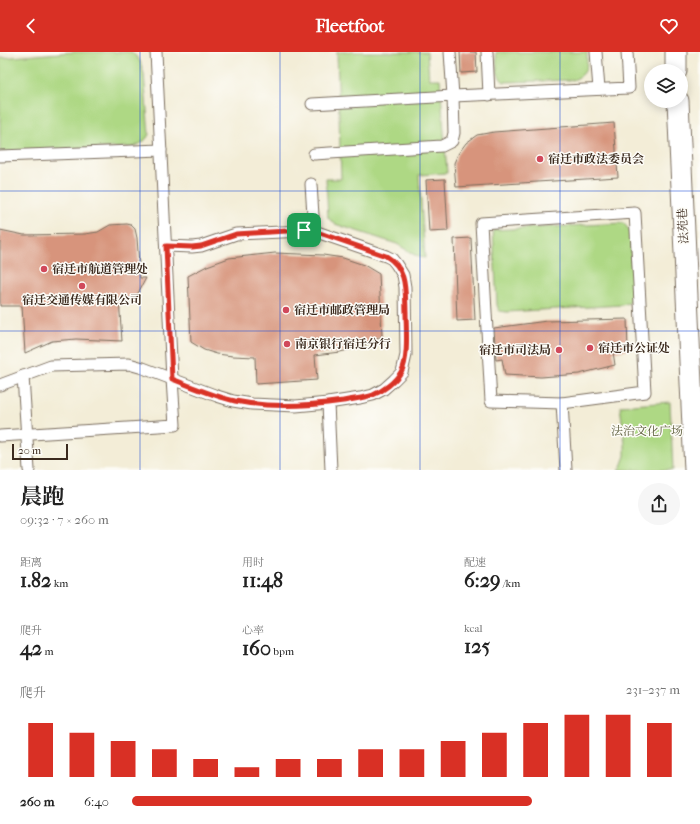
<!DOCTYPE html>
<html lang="zh">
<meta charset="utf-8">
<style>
:root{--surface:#fff;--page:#f6f6f6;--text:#222;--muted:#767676;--accent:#d93025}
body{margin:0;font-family:"IM FELL French Canon","Noto Serif SC",serif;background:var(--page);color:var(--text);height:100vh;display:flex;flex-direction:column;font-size:15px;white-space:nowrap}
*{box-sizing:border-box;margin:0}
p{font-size:13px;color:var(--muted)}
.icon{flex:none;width:22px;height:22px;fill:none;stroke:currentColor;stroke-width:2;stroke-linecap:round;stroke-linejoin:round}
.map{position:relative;height:418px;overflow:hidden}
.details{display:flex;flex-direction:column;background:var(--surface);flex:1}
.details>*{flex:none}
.tools{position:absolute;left:644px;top:12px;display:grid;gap:8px}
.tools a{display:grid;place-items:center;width:44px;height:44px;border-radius:50%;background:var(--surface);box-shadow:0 2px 10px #0003;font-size:20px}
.scale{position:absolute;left:12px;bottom:10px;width:56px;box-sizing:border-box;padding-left:4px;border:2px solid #3b2a1e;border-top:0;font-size:11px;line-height:14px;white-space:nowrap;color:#3b2a1e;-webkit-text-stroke:3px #fdfcf7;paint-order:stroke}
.pin{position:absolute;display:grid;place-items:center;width:34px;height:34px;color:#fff;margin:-17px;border-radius:8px;box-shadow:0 2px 6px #0006}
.round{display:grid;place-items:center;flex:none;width:42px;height:42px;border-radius:21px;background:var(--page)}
.head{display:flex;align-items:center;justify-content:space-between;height:68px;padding:0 20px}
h1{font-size:22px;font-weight:700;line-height:30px}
.stats{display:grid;grid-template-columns:repeat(3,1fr);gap:6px;height:68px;padding:4px 20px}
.stats div{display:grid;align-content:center}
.stats b{font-size:20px;font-weight:700}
.stats small{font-size:11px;font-weight:400}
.stats p{font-size:11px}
.chart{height:112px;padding:8px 20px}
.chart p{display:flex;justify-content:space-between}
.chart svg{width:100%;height:72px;margin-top:4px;stroke:var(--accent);stroke-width:6}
ul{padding:0 20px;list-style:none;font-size:13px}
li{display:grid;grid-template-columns:64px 48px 1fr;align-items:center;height:30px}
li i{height:10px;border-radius:5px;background:var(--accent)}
header{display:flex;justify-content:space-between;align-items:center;height:52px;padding:0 20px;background:var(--accent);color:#fff;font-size:18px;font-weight:700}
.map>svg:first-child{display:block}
.green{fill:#aed884;stroke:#748151}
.building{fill:#d7947c}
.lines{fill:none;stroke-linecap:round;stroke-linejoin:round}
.service-casing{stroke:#7b6e5f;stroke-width:13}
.minor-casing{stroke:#7b6e5f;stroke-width:23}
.service{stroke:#fff;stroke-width:11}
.minor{stroke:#fff;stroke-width:21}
.route-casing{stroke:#fff;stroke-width:8}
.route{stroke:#d93025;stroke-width:5}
.grid{fill:none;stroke:#1d4ed8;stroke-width:1;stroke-opacity:0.55}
.poi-dot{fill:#d1495b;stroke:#fdfcf7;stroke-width:1.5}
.labels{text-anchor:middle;stroke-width:3;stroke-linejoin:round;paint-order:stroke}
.poi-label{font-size:12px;font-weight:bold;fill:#3b2a1e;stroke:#fdfcf7;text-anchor:start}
.street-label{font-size:12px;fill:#3b2a1e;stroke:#fdfcf7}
.park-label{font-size:12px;fill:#5e5e3d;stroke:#fdfcf7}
</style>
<header><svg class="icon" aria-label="back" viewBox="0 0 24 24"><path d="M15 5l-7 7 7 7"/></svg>Fleetfoot<svg class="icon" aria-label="heart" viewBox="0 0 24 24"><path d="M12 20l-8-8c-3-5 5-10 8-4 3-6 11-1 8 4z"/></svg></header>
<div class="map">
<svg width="700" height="418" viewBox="0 0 700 418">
<rect width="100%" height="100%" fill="#fdfcf7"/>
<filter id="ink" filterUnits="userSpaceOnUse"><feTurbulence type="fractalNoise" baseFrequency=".025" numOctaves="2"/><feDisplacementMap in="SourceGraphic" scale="8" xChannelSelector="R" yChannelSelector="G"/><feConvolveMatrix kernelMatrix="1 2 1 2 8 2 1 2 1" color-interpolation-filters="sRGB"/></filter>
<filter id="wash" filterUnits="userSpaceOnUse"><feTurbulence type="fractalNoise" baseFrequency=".012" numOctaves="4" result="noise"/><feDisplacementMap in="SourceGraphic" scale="16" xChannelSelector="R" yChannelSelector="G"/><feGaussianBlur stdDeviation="0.9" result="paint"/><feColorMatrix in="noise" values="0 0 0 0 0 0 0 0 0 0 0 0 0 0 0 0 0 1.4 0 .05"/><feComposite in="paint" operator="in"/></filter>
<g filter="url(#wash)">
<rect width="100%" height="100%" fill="#f3edd7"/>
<g class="green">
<path d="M 73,0 L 132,0 L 140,9 L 144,22 L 149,82 C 146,89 141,92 133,95 L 0,100 L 0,6 Z"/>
<polygon points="337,0 427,0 429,27 440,27 447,121 419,123 425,206 418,205 397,192 335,172 328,166 326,127 341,127"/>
<path d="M 496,0 L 587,0 C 587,15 588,22 573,28 L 504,30 C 495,24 497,10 496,0 Z"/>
<polygon points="623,171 627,175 630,181 633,247 629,251 622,253 507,260 499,259 497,253 493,178"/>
<polygon points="670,350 673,418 618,418 620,417 625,404 625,392 620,354"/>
</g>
<g id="blocks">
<g class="building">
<polygon points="460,0 476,0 477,20 461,21"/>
<polygon points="614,71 618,125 456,135 454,111 458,102 466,91 477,83 494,80"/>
<polygon points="445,127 448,179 429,180 426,128"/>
<polygon points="127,172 131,173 135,177 137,186 140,226 146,226 137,243 131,246 119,247 122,289 76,287 52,289 25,301 22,254 0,254 0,178 24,183 85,182 98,180 110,173"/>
<polygon points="471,186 475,268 457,269 454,187"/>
<polygon points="275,201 323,203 343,206 364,213 379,222 382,284 368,292 353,297 340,300 315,303 317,328 256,332 255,305 233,304 217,302 204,298 191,290 188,224 207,214 229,206"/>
<polygon points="627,267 628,298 613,300 615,313 579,322 541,325 505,323 502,307 496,308 494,276 547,269"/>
</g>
</g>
</g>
<g filter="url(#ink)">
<use href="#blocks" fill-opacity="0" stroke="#7b6e5f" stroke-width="1"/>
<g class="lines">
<g class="service-casing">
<g id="service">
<polyline points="450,0 453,44 629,36 627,0"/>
<polyline points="487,0 489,43"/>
<polyline points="596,0 599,37"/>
<polyline points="312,52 453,44 454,81 452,89 442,94 314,102"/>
<polyline points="0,104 161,98"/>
<polyline points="311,132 314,179"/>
<polygon points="635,161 645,340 562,351 491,349 481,171"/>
<polyline points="23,324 29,418"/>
<polyline points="0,333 51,314 129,312 143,316 217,344 233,349 252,352 296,354 328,351 360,346 373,343 384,337 394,328 402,320 406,303 405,235 403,223 396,212 392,207 386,204 314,179 304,179 236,182 201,194 192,195 166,194"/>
<polyline points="328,351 331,418"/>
<polyline points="562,351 566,418"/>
<polyline points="0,384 175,373 172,327 156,0"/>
</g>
</g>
<g class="minor-casing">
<g id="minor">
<polyline points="676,0 676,19"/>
<polyline points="678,49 695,418"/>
</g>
</g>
<use href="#service" class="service"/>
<use href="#minor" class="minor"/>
</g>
</g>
<g class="lines" filter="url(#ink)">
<g class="route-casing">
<path id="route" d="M 304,178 L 314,179 L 386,204 C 408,217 405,239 406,260 C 406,275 409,308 401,320 C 395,330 383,339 373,343 C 364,346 353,347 343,349 C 308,354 270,356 235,349 C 213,344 193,335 172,327 L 166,194 L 192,195 L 201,194 L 236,182 Z"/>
</g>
<use href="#route" class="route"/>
</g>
<path class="grid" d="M 140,0 L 140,418M 280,0 L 280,418M 420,0 L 420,418M 560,0 L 560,418M 0,139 L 700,139M 0,279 L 700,279"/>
<g class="poi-dot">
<circle cx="540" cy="107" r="4"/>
<circle cx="44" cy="217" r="4"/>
<circle cx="82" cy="234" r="4"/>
<circle cx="286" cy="258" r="4"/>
<circle cx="287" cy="292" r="4"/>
<circle cx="590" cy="296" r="4"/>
<circle cx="559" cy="298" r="4"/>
</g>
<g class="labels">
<g class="poi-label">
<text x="548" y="111">宿迁市政法委员会</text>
<text x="52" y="221">宿迁市航道管理处</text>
<text x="82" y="252" text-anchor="middle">宿迁交通传媒有限公司</text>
<text x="294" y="262">宿迁市邮政管理局</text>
<text x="295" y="296">南京银行宿迁分行</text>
<text x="598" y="300">宿迁市公证处</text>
<text x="551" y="302" text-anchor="end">宿迁市司法局</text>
</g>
<g class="street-label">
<text transform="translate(683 174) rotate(-93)" y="4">法苑巷</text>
</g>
<g class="park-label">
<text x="647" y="383">法治文化广场</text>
</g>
</g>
</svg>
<div class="tools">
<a><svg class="icon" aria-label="layers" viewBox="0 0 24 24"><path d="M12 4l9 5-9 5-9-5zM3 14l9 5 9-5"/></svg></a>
</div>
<div class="scale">20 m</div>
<div class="pin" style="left:304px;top:178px;background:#1e9e55"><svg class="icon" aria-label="arrive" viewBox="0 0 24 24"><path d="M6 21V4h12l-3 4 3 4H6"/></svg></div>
</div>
<section class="details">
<div class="head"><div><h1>晨跑</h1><p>09:32 · 7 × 260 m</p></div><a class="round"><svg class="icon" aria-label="share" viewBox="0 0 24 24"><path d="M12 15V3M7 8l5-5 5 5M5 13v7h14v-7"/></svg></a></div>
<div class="stats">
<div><p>距离</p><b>1.82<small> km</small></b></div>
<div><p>用时</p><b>11:48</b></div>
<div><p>配速</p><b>6:29<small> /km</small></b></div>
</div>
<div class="stats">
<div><p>爬升</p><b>42<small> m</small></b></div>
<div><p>心率</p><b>160<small> bpm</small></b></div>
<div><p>kcal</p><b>125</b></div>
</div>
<div class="chart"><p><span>爬升</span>231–237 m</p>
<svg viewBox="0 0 160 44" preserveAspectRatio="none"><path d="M5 44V11M15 44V17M25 44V22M35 44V27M45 44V33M55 44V38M65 44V33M75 44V33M85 44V27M95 44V27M105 44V22M115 44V17M125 44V11M135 44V6M145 44V6M155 44V11"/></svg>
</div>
<ul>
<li><b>260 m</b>6:40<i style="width:73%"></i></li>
</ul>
</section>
